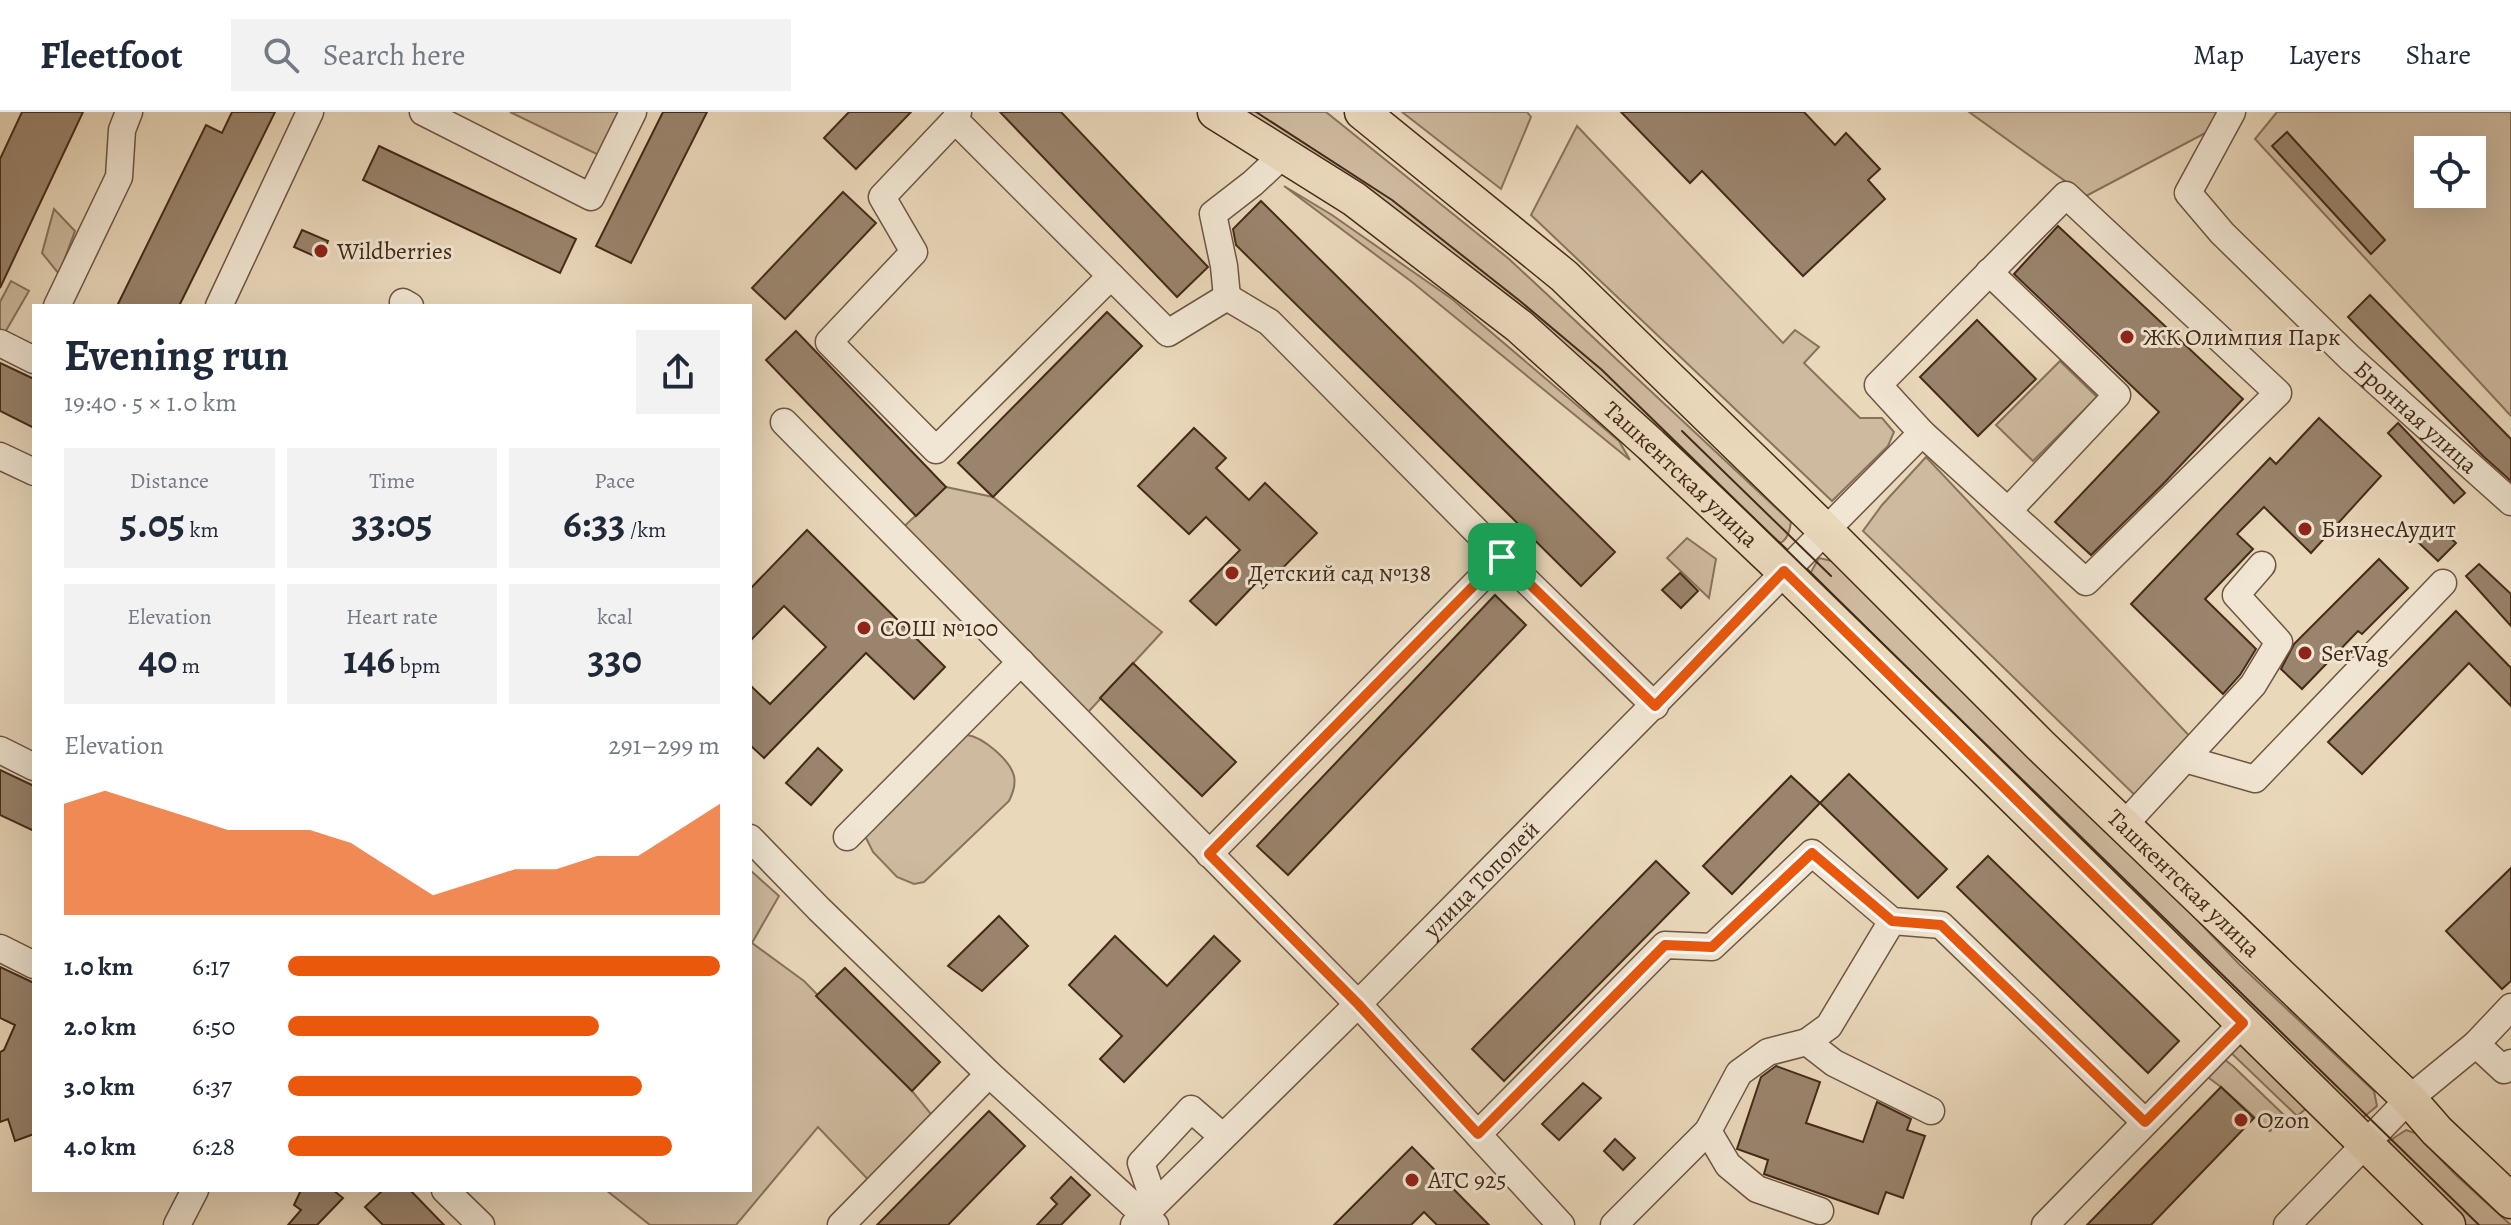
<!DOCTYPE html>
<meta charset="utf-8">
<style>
:root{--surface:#fff;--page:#f2f2f3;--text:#1f2937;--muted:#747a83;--line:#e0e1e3;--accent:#ea580c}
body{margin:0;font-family:Alegreya,serif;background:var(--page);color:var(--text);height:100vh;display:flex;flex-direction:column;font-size:30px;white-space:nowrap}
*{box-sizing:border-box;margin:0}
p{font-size:26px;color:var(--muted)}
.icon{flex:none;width:44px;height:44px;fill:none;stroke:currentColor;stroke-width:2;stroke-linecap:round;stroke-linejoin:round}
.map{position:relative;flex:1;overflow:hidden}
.drawer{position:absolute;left:32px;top:192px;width:720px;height:888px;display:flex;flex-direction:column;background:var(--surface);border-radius:0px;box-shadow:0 8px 32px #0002}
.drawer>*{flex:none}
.controls{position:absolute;left:2414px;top:24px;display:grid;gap:16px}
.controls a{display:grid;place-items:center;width:72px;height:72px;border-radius:0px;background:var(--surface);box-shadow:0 8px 32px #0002;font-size:40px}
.pin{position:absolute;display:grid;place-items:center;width:68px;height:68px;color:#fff;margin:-34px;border-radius:16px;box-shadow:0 4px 12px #0006}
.round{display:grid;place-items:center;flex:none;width:84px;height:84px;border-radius:0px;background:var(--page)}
.headline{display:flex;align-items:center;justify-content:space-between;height:136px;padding:0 32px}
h1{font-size:44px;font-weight:700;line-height:60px}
.stats{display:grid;grid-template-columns:repeat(3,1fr);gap:12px;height:136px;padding:8px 32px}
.stats div{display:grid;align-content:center;border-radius:0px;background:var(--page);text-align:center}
.stats b{font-size:40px;font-weight:700}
.stats small{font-size:22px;font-weight:400}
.stats p{font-size:22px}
.chart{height:224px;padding:16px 32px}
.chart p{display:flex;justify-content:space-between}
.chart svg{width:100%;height:144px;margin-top:8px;fill:var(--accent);opacity:.7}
ul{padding:0 32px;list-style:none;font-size:26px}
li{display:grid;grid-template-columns:128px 96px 1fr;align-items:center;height:60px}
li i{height:20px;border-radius:10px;background:var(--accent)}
header{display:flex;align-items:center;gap:48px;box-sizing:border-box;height:112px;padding:0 40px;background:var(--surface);border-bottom:2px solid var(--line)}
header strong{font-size:38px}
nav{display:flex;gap:44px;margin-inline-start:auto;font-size:28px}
.search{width:560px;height:72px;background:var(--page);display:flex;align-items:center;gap:20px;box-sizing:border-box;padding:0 28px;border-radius:0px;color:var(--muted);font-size:30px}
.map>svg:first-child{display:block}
.green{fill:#ceba9f;stroke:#89725c;stroke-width:2;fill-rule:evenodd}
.building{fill:#9a846d;stroke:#442a18;stroke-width:2}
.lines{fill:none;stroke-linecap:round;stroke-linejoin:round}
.minor-casing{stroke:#6e5641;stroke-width:29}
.major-casing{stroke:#442a18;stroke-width:37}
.minor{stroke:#f1e6d3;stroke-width:26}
.major{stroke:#ead8bb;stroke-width:34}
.tram{stroke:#442a18;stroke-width:2}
.route-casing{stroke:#fff;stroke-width:16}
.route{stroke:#ea580c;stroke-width:10}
.poi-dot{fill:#8f2418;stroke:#f1e6d3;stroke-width:3}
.labels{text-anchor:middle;stroke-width:6;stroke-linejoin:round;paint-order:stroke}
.poi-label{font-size:24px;fill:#442a18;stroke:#f1e6d3;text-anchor:start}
.street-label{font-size:24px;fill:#442a18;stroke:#f1e6d3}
</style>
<header>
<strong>Fleetfoot</strong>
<div class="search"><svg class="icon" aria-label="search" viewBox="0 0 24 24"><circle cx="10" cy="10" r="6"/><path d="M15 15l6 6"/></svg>Search here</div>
<nav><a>Map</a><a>Layers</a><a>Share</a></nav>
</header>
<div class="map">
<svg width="2511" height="1113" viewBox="0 0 2511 1113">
<rect width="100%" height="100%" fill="#ead8bb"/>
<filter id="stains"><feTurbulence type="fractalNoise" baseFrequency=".0025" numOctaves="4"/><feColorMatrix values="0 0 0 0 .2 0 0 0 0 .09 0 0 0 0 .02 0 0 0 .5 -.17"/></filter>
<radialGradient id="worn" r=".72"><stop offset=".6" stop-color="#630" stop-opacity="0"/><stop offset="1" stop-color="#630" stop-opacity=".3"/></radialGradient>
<g class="green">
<polygon points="510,0 633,0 609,48"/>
<path d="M 1232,0 L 1326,0 L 1509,147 L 1791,410 C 1788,433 1780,432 1760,435 L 1732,409 Z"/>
<polygon points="1402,0 1527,0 1531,5 1501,77"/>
<polygon points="1969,0 2245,0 2086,84"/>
<path d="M 2277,0 L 2511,0 L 2511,304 L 2255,27 ZM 2428,38 L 2472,38 L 2472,82 L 2428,82 Z"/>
<polygon points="1577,14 1783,231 1795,218 1819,235 1804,251 1860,306 1882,306 1894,320 1888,334 1832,389 1531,103"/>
<polygon points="1284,74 1332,103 1452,187 1619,329 1630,348 1412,170"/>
<polygon points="54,97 75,119 59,162 42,141"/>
<polygon points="11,169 29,179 0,229 0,190"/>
<polygon points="2060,249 2097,285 2033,349 1996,313"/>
<polygon points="1926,345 2198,633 2144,692 1863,419 1882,393"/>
<polygon points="946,375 993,385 1162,520 1079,610 895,423"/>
<polygon points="1687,426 1716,447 1709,486 1667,446"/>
<polygon points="1819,446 1832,449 2162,771 2240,853 2374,979 2377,994 2359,1009 2324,975 2328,970 1807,467"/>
<path d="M 967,623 C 983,625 1010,648 1014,664 C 1016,673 1013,681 1009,689 L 924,770 L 914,772 L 897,765 L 873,740 L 865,724 Z"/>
<polygon points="750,758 779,784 752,831 804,869 912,979 931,1002 877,1077 818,1015 736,1113 650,1113 606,1078 750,1078"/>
<polygon points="2243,931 2307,996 2297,1004 2227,937"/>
<polygon points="2213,938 2234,955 2285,1004 2270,1019 2221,975 2197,957"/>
<polygon points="2406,1018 2415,1021 2456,1063 2511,1113 2458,1113 2387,1042 2389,1029"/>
</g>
<g class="building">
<polygon points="22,0 83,0 0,176 0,47"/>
<polygon points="232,0 275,0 179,194 117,194 206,13 222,21"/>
<polygon points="663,0 707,0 631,151 596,134"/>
<polygon points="849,0 911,0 856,57 824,26"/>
<polygon points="1000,0 1061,0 1208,155 1177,185"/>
<polygon points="1621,0 1804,0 1835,33 1846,21 1880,57 1868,68 1885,87 1803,164 1702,59 1690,71"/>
<polygon points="2287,20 2385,128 2371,142 2272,34"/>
<polygon points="379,34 576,127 560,161 363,68"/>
<polygon points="843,80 876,111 785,207 752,176"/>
<polygon points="1261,89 1615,440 1581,474 1236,133 1233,117"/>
<polygon points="2058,114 2243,287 2164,371 2091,443 2055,410 2159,300 2014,162"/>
<polygon points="302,118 328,129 321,147 294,135"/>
<polygon points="2370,183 2511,327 2511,369 2483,344 2348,205"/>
<polygon points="1107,200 1142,234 993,385 958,351"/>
<polygon points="1977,208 2036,267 1978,324 1920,265"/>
<polygon points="796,219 946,375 916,404 766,248"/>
<polygon points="0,251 34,267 34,316 0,299"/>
<polygon points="2319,306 2381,364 2311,441 2264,395 2237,422 2253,437 2205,487 2256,537 2240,563 2223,582 2131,492 2270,346 2276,352"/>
<polygon points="2398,311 2465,381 2454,391 2388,321"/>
<polygon points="1194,316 1226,346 1216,356 1249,388 1265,371 1317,421 1263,476 1257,470 1216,513 1190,489 1240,438 1206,405 1189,422 1138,374"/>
<polygon points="2436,413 2456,431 2438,449 2419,431"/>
<polygon points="807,418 945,555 914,587 866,541 764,646 750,633 750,573 770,592 826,535 784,494 750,529 750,477"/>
<polygon points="2379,447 2408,476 2362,522 2358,519 2302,577 2281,557 2294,532"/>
<polygon points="2479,452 2511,482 2511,514 2466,464"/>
<polygon points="1680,461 1698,479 1681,496 1662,478"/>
<polygon points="1495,483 1526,513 1288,763 1257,734"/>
<polygon points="2456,499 2511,556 2511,594 2469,551 2362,662 2328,630"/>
<polygon points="1133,551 1236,650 1202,684 1100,586"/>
<polygon points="818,636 842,658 811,693 786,671"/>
<polygon points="0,658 34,674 34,719 0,703"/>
<polygon points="1849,662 1947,757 1918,786 1820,691 1732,782 1703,754 1791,664 1820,691"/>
<polygon points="1988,744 2179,929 2148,961 1957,775"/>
<polygon points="1656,749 1689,781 1504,969 1472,937"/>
<polygon points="2511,756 2511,869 2502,877 2446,819"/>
<polygon points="999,804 1028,834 982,879 948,854"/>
<polygon points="1115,824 1167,874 1214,824 1240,849 1124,970 1100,947 1122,924 1069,873"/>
<polygon points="0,855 34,871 34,1022 15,1029 8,1007 0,1010 0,940 4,938 15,913 0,906"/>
<polygon points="845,856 940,950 912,979 816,884"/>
<polygon points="1776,954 1820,970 1806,1011 1863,1030 1877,990 1911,1007 1907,1018 1925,1024 1903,1086 1886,1080 1878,1102 1764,1062 1768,1048 1737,1037 1761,965"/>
<polygon points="1583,971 1601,986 1559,1028 1542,1012"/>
<polygon points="2221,975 2254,1006 2230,1031 2151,1113 2087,1113"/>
<polygon points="989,999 1025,1034 948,1113 877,1113"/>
<polygon points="1615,1027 1635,1046 1623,1058 1604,1039"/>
<polygon points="1412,1035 1489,1113 1437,1113 1424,1100 1411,1113 1334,1113"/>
<polygon points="1071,1065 1090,1083 1061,1113 1037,1113 1057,1092 1051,1086"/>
<polygon points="301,1078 333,1078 343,1086 317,1113 288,1113 301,1098 294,1093"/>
<polygon points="383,1078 410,1078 444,1113 383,1113 365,1095"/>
</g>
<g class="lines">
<g class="minor-casing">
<g id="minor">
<polyline points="423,0 591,85 633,0"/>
<polyline points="958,0 955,8 882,85 914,140 829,230 936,338 1111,164"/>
<path id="s1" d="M 2232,0 L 2188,81 L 2222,121 L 2350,246 L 2511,390"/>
<polyline points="955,8 1168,221 1227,185 1269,210 1502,445 1655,594"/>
<polygon points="2066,83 2278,281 2086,470 1922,321 1878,273"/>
<polyline points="1989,160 2117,283 2008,399"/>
<polyline points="1227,185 1224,154 1213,102 1253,71 1283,43"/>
<polyline points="403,190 410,194"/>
<polyline points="57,194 119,65 122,18 129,0"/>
<polyline points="219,194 310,0"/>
<polyline points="0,231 34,248"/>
<polyline points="784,310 1358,892 1561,1113"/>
<polyline points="0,344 34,360"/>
<polyline points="0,638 34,655"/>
<polyline points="2185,647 2255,667 2443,471"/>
<polyline points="2124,713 2253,573 2279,530 2236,483 2262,453"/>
<polyline points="847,725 1021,550"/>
<polyline points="750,726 819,797 989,962 1155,1113"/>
<polyline points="1209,742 1502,445"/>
<polyline points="0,836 34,853"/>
<polyline points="1807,930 1834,951 1931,999"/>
<polyline points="2476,932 2511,895"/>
<polyline points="1708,1019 1728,1053 1757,1077 1820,1099"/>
<polyline points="1478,1022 1665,833 1712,835 1812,741 1892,809 1941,813 2145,1010"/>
<polyline points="445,1078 481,1113"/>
<polyline points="1155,1092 1141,1051 1191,997 1222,1024"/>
<polyline points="177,1113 195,1078"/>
<polyline points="841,1113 989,962"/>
<path id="s2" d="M 1134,1113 L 1358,892 L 1922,321"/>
<polyline points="1614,1113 1708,1019 1739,961 1768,940 1807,930 1829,914 1892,809"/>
<polyline points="2045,1113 2243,911"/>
<polyline points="2287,1113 2409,987 2476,932 2504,958 2511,951"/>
</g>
</g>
<g class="major-casing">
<g id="major">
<path id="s3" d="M 1215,0 L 1354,87 L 1519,214 L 1651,333 L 1784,459 L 2448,1113"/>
<path id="s4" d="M 1362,0 L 1564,164 L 1825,418 L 2041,634 L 2409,987 L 2437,1019 L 2511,1089"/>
</g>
</g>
<use href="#minor" class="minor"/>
<use href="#major" class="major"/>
<g class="tram">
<polyline points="1256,0 1392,88 1520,189 1602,258 2479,1113"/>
<polyline points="1682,319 1831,464"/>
</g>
</g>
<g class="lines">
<g class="route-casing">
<polygon id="route" points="1502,445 1655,594 1784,459 2243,911 2145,1010 1941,813 1892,809 1812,741 1712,835 1665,833 1478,1022 1358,892 1209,742"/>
</g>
<use href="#route" class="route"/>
</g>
<g class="poi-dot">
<circle cx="321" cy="139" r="8"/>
<circle cx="2127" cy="225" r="8"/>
<circle cx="2305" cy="417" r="8"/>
<circle cx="1232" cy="461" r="8"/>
<circle cx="864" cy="516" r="8"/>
<circle cx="2305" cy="541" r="8"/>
<circle cx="2241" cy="1008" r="8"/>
<circle cx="1412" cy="1068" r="8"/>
</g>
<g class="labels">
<g class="poi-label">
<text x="337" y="147">Wildberries</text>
<text x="2143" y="233">ЖК Олимпия Парк</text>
<text x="2321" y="425">БизнесАудит</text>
<text x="1248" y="469">Детский сад №138</text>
<text x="880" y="524">СОШ №100</text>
<text x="2321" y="549">SerVag</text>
<text x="2257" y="1016">Ozon</text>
<text x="1428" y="1076">АТС 925</text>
</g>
<g class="street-label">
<text dy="8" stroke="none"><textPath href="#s1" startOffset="412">Бронная улица</textPath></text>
<text dy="8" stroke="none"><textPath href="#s3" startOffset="592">Ташкентская улица</textPath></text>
<text dy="8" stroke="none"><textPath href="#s2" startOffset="490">улица Тополей</textPath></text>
<text dy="8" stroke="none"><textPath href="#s4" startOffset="1128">Ташкентская улица</textPath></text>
</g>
</g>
<rect width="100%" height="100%" filter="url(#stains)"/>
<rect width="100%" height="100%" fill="url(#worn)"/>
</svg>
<div class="controls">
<a><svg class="icon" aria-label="locate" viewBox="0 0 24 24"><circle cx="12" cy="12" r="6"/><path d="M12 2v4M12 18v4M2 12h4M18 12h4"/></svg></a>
</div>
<div class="pin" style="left:1502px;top:445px;background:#1e9e55"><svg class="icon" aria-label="arrive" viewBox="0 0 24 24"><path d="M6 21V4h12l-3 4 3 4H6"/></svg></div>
<section class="drawer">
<div class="headline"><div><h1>Evening run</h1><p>19:40 · 5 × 1.0 km</p></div><a class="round"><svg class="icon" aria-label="share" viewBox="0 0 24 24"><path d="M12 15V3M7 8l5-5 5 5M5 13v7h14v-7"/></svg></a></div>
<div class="stats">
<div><p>Distance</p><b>5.05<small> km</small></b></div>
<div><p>Time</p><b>33:05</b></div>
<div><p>Pace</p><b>6:33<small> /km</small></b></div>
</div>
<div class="stats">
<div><p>Elevation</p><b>40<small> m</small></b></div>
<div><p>Heart rate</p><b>146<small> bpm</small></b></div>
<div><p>kcal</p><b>330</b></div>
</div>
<div class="chart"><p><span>Elevation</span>291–299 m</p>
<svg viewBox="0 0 160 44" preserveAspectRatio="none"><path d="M0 44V10L10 6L20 10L30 14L40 18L50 18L60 18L70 22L80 30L90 38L100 34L110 30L120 30L130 26L140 26L150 18L160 10V44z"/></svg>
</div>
<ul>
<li><b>1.0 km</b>6:17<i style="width:100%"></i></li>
<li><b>2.0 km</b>6:50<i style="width:72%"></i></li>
<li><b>3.0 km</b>6:37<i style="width:82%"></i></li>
<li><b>4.0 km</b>6:28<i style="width:89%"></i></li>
</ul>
</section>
</div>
